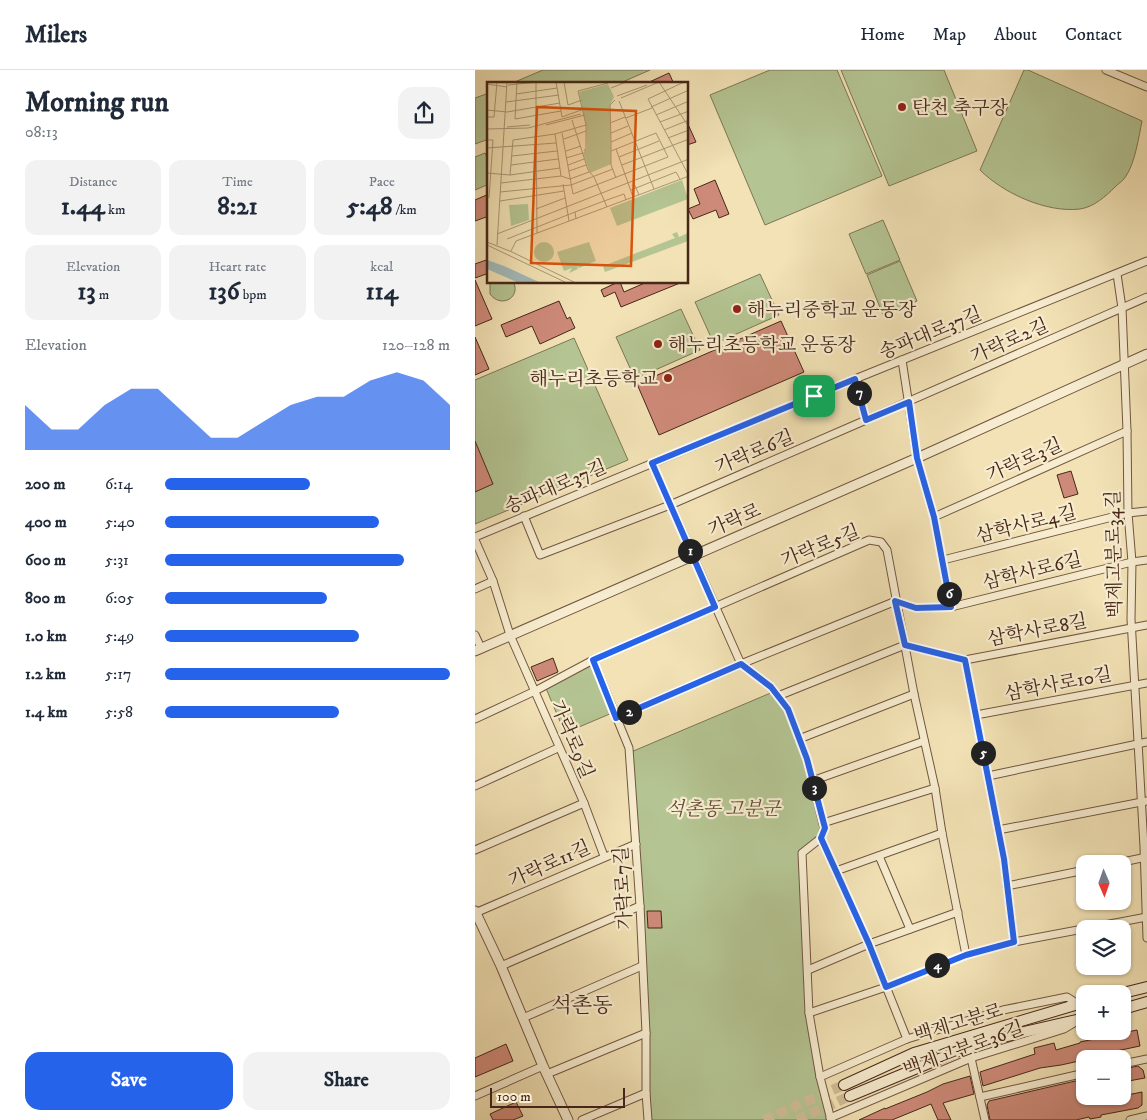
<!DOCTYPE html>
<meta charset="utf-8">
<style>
:root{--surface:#fff;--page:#f2f2f3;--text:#1f2937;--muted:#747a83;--line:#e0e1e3;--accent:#2563eb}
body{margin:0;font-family:"IM FELL DW Pica","Noto Serif KR",serif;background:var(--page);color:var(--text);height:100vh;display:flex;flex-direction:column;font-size:19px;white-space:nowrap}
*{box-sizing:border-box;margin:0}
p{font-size:16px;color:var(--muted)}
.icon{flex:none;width:28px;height:28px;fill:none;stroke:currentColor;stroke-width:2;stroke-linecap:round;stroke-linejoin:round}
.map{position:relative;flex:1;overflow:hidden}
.details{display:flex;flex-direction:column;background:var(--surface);width:475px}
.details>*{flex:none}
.needle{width:32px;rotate:178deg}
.buttons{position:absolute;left:601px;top:785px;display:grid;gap:10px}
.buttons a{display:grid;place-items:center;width:55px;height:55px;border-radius:10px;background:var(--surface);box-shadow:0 1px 4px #0004;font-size:25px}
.scale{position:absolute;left:15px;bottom:12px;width:135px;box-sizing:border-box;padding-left:5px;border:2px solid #462719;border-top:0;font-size:14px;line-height:18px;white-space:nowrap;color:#462719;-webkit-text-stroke:4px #f7eccf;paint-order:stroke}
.pin{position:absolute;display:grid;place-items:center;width:42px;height:42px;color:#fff;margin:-21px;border-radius:10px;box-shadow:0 2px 8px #0006}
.km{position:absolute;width:25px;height:25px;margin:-12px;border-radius:50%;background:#222;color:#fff;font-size:14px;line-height:25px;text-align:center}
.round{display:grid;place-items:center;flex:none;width:52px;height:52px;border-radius:15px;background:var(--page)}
.overview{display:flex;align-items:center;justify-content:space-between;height:85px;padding:0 25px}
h1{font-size:28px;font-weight:700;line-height:38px}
.stats{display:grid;grid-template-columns:repeat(3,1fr);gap:8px;height:85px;padding:5px 25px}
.stats div{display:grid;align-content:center;border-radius:12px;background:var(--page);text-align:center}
.stats b{font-size:25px;font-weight:700}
.stats small{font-size:14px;font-weight:400}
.stats p{font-size:14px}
.chart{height:140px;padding:10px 25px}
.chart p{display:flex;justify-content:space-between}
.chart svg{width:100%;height:90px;margin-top:5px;fill:var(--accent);opacity:.7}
.action{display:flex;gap:10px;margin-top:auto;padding:10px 25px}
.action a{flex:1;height:58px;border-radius:15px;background:var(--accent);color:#fff;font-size:20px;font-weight:700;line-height:58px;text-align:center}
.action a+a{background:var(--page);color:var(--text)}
ul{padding:0 25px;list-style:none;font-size:16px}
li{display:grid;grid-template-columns:80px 60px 1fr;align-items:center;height:38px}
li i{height:12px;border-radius:6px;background:var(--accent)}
header{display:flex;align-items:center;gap:30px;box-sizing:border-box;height:70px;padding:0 25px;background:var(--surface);border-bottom:1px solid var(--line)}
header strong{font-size:24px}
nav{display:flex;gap:28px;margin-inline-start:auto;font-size:18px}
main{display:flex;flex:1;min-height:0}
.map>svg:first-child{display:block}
.green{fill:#b4c492;stroke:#7d7656}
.building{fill:#ce8a79;stroke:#462719}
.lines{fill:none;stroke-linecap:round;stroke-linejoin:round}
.secondary-tunnel{stroke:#d0bd96;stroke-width:10;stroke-dasharray:10 5;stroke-linecap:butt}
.minor-casing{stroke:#715640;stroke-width:9}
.tertiary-casing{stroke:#715640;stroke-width:11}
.secondary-casing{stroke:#462719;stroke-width:12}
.minor{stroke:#f7eccf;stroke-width:7}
.tertiary{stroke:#f7eccf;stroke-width:9}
.secondary{stroke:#f7eccf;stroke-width:10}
.route-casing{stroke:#fff;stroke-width:10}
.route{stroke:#2563eb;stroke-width:6}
.poi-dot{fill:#8f2418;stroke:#f7eccf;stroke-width:2}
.labels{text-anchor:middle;stroke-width:4.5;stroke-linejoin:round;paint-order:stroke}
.poi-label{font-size:19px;fill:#462719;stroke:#f7eccf;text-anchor:start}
.street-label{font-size:19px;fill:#462719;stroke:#f7eccf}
.park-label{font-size:19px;font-style:italic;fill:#624e37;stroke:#f7eccf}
.quarter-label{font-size:21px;fill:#462719;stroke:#f7eccf}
.inset-road{fill:none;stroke:#ad9777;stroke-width:1}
.view{fill:#d8540d;fill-opacity:0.15;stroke:#d8540d;stroke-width:2.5}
.inset-edge{fill:none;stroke:#462719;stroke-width:2.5}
</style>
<header>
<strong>Milers</strong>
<nav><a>Home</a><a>Map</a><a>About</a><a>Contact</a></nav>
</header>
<main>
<section class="details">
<div class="overview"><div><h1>Morning run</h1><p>08:13</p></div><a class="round"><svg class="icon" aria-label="share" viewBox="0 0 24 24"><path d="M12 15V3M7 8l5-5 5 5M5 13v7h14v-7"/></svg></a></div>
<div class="stats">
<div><p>Distance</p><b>1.44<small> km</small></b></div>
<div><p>Time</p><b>8:21</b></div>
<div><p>Pace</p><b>5:48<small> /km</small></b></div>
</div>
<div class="stats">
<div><p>Elevation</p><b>13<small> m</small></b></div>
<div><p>Heart rate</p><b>136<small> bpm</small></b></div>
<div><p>kcal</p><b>114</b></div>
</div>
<div class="chart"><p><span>Elevation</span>120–128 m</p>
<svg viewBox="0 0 160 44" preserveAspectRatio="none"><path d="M0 44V22L10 34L20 34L30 22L40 14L50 14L60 26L70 38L80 38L90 30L100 22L110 18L120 18L130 10L140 6L150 10L160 22V44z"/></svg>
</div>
<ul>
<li><b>200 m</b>6:14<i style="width:51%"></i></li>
<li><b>400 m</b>5:40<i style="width:75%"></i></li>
<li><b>600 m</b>5:31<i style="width:84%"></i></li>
<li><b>800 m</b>6:05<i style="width:57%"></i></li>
<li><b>1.0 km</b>5:49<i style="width:68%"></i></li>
<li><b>1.2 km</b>5:17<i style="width:100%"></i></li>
<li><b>1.4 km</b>5:58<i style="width:61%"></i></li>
</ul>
<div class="action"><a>Save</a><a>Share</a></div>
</section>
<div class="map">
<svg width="672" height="1050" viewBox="0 0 672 1050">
<rect width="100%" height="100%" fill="#f2e2b5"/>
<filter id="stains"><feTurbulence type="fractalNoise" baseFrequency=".004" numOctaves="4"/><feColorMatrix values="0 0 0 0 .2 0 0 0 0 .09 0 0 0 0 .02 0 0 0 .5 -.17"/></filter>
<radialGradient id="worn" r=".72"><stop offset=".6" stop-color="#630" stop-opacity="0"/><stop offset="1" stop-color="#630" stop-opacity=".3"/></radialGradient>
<g class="green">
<polygon points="68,0 175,0 143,14 35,14"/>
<polygon points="295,0 362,0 407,106 290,155 235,25"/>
<polygon points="366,0 469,0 502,81 414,116"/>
<path d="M 549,0 L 553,0 L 667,51 C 664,66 660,93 651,106 C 649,110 644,113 640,117 C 631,126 619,137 605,139 C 571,143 528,123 505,100 Z"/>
<polygon points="14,23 14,69 0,74 0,28"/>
<polygon points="10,83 14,92 14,114 0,120 0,87"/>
<polygon points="408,150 425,190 391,204 374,164"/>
<polygon points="425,191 442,231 408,245 392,205"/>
<polygon points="285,204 304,245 239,274 220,232"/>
<path d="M 15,213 L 39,213 C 45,229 25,238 15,224 Z"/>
<polygon points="206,239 225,280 160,309 141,267"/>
<polygon points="99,268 153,390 0,454 0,310"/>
<polygon points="118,595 137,643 90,663 70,616"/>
<polygon points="298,622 311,640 330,690 347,754 343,768 324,783 330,900 353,1050 174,1050 156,682"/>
</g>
<g class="building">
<polygon points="194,3 199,14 170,14"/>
<polygon points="212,52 221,72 212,75"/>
<polygon points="240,110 254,144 244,148 241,140 218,149 213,139 225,134 219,119"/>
<polygon points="14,124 14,146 0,151 0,130"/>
<polygon points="14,189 14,203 0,208 0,194"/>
<polygon points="0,210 17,249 0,256"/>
<polygon points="143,212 145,212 149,222 172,212 205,213 146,237 140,222 129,227 126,220"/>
<polygon points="84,231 92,249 95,247 100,258 65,274 57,256 31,267 26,255"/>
<polygon points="306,251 329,302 184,365 162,314"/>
<polygon points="0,267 14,299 0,305"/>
<polygon points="0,371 18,414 0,422"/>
<polygon points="596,401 603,424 589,428 582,405"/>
<polygon points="78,588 83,602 62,611 56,597"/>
<polygon points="172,841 186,841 187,858 173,858"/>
<polygon points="662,960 665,976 603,989 604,991 586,995 565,998 508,1016 505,1002 560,984 559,978 579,973 581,980 605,973 605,972"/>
<polygon points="31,974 38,991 0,1007 0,988"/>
<polygon points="663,996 668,1000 670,1008 648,1012 648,999"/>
<polygon points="495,1006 499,1024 468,1033 476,1050 463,1050 456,1034 417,1050 384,1050 410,1038 410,1039 452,1022 468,1014"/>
<polygon points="609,1009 610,1032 623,1030 623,1031 667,1022 667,1035 663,1038 626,1045 626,1047 615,1049 614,1047 601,1050 515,1050 512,1035 514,1031"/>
<polygon points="41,1032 48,1046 38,1050 18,1050 15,1044"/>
</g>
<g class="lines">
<g class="secondary-tunnel">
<polyline points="289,1050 369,1015"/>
<polyline points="322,1050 375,1026"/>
</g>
<g class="minor-casing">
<g id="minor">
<polyline points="631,0 672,17"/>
<polyline points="642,204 647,238 652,361 653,443 657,492 656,549 669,777 672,868"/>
<polyline points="427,290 442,388 459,447 476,537"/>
<polyline points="391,350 672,227"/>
<polyline points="177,393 266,594 296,617 313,639 332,689 349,758 346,768 394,874 432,969"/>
<polyline points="49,446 65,485 195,435 391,350 380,309"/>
<polyline points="459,447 652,361"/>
<polyline points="0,467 380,309 672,191"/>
<polyline points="0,470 18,511 35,565 109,733 129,786"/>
<polyline points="468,490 653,443 672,441"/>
<polyline points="0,519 18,511"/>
<polyline points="0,565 6,578"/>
<polyline points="118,590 154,678 165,836 171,963 171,1023 173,1050"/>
<polyline points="490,590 529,789 539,872"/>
<polyline points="303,626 430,575 490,590 672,555"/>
<polyline points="501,645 672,613"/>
<polyline points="141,648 266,594 421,531 441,538 476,537 657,492 672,490"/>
<polyline points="0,649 60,621 118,590 394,470 406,472 412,480 439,624 460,718 467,763 491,885"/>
<polyline points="324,669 439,624"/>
<polyline points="513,706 672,672"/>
<polyline points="337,711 449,671"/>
<polyline points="0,716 83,678"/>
<polyline points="348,753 460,718"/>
<polyline points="523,760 672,731"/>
<polyline points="346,768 327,783 334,943 345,1007 356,1050"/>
<polyline points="0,780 109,733"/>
<polyline points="404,786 435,859"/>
<polyline points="638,794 672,787"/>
<polyline points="361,801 467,763"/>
<polyline points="532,816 610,800"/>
<polyline points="0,843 161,774"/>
<polyline points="26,896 165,836"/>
<polyline points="333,900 394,874 483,842"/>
<polyline points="334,943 411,917 491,885 539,872 672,847"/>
<polyline points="48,948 167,896"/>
<polyline points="496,988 510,1050"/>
<polyline points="648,994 672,989"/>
<polyline points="72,1004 171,963"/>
<polyline points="345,1007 432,969 528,940 592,927 603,934"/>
<polyline points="0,1026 68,996"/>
<polyline points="505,1027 610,1003"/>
<polyline points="355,1048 496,988 589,959 599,953"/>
<polyline points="107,1050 171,1023"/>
<polyline points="655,1050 672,1046"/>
</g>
</g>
<g class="tertiary-casing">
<g id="tertiary">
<polyline points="0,581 442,388 672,284"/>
<polyline points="0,841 26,896 68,996 93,1050"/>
</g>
</g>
<g class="secondary-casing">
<g id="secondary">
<polyline points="644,924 672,917"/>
<polyline points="648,939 672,932"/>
<polyline points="369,1015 439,983 610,932"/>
<polyline points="375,1026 493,977 515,970 610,948"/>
</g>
</g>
<use href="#minor" class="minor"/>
<use href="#tertiary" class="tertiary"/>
<use href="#secondary" class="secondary"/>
</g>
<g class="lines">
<g class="route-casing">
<polygon id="route" points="380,309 391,350 434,332 442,388 459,447 476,537 441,538 420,531 430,575 490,590 529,789 539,872 491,885 411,917 394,874 346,768 350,758 332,689 313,639 296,617 266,594 141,648 118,590 240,537 177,393"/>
</g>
<use href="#route" class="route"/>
</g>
<g class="poi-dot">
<circle cx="427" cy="37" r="5"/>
<circle cx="262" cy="239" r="5"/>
<circle cx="183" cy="274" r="5"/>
<circle cx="193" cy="308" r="5"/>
</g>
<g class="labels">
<g class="poi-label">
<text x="437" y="44">탄천 축구장</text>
<text x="272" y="246">해누리중학교 운동장</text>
<text x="193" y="281">해누리초등학교 운동장</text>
<text x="183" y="315" text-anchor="end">해누리초등학교</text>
</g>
<g class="street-label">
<text transform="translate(455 262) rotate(-22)" y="7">송파대로37길</text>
<text transform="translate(534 270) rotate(-24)" y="7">가락로2길</text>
<text transform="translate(279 381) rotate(-23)" y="7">가락로6길</text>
<text transform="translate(549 389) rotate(-24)" y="7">가락로3길</text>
<text transform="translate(80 416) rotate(-23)" y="7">송파대로37길</text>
<text transform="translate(259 449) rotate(-23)" y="7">가락로</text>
<text transform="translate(551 453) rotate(-14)" y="7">삼학사로4길</text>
<text transform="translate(345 475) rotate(-22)" y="7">가락로5길</text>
<text transform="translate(638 484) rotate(-91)" y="7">백제고분로34길</text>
<text transform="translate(557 500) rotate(-14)" y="7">삼학사로6길</text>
<text transform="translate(562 559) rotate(-11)" y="7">삼학사로8길</text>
<text transform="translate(583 613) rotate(-11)" y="7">삼학사로10길</text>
<text transform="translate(98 669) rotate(67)" y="7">가락로9길</text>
<text transform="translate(74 793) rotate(-24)" y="7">가락로11길</text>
<text transform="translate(147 818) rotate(-93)" y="7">가락로7길</text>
<text transform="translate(483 952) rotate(-17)" y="7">백제고분로</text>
<text transform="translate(488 978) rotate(-20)" y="7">백제고분로36길</text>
</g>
<g class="park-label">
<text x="248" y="745">석촌동 고분군</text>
</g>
<g class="quarter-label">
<text x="107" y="942">석촌동</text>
</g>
</g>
<g transform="translate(12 12)">
<rect width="201" height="201" fill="#f2e2b5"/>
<path d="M 121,2 L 127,15 L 123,23 L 124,82 L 103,91 L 96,71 L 100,66 L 99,43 L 92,10 ZM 195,98 L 201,117 L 130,144 L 123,126 ZM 41,122 L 42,138 L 24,144 L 22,123 ZM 190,150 L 192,155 L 201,151 L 201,159 L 118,190 L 116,184 L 188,156 L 185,152 ZM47 170a10 10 0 1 1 20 0a10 10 0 1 1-20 0ZM 102,160 L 109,179 L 92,186 L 90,184 L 91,187 L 82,191 L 85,186 L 77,189 L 70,170 Z" fill="#b4c492"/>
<path d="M 0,178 L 17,184 L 54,201 L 32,201 L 0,187 Z" fill="#a2baba"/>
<path class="inset-road" d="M 30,0 L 28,37 L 74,29M 69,0 L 75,35M 77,0 L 81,23 L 95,18M 172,0 L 202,45M 0,2 L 20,5M 21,3 L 51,0M 124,6 L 139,0M 29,12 L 70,6M 130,14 L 160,3M 134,16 L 172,0M 128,18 L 123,23 L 124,60 L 124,83 L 129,96M 132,19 L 167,107M 19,20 L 72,13M 164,25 L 202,8M 0,28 L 20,30 L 73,21M 169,33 L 202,19M 0,35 L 7,35 L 10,0M 75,35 L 97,27M 139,36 L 165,26M 85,38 L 101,88 L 107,95 L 120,125M 173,40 L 202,29M 123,41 L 138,35M 49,43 L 49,0M 59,43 L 98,33M 20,45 L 43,43M 49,45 L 50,151M 0,47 L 41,46 L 94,32M 177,48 L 202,38M 75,51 L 86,112 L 181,75 L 169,51 L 124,69M 124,51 L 141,44M 68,52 L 74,94M 181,56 L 202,48M 77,57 L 99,49M 0,58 L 6,58 L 2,116M 124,60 L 145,51M 0,66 L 69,61M 129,67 L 146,115M 79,69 L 94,64M 97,69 L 99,66 L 99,43 L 91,9 L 121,1M 25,74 L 70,69M 132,75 L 172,59M 79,76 L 96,71M 24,83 L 71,77M 81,83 L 97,77M 135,83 L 202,57M 82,89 L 99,83M 0,91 L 23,93 L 73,86M 23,93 L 26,58 L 68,52 L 99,43M 146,99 L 152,113M 14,101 L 74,94 L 83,97 L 102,90M 76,102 L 82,139M 144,108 L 189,90 L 193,97M 13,110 L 84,103 L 126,87M 13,119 L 77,109M 49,127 L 78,116M 89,137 L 88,130 L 117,119 L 137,112 L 139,118M 10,152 L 202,77M 20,157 L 88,130M 0,160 L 25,170M 0,163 L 80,201M 10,163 L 20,0M 24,169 L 29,159 L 202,94 L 161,17 L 197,0M 25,170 L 89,201"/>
<path class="view" d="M 50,25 L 149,29 L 144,184 L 44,181 Z"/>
<rect width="201" height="201" class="inset-edge"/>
</g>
<rect width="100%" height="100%" filter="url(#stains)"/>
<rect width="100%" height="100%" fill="url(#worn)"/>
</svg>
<div class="buttons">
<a><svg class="needle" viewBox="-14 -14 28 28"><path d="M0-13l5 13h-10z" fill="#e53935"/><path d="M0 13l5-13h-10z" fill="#747a83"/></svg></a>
<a><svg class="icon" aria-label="layers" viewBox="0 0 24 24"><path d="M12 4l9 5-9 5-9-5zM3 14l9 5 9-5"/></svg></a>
<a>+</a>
<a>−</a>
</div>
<div class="scale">100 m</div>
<div class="pin" style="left:339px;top:326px;background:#1e9e55"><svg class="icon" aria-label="arrive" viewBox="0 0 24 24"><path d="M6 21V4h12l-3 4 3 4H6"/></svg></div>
<b class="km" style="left:215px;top:481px">1</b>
<b class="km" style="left:154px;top:642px">2</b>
<b class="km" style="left:339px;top:718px">3</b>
<b class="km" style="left:462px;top:895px">4</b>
<b class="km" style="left:508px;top:683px">5</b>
<b class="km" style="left:474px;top:524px">6</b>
<b class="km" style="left:384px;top:323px">7</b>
</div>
</main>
